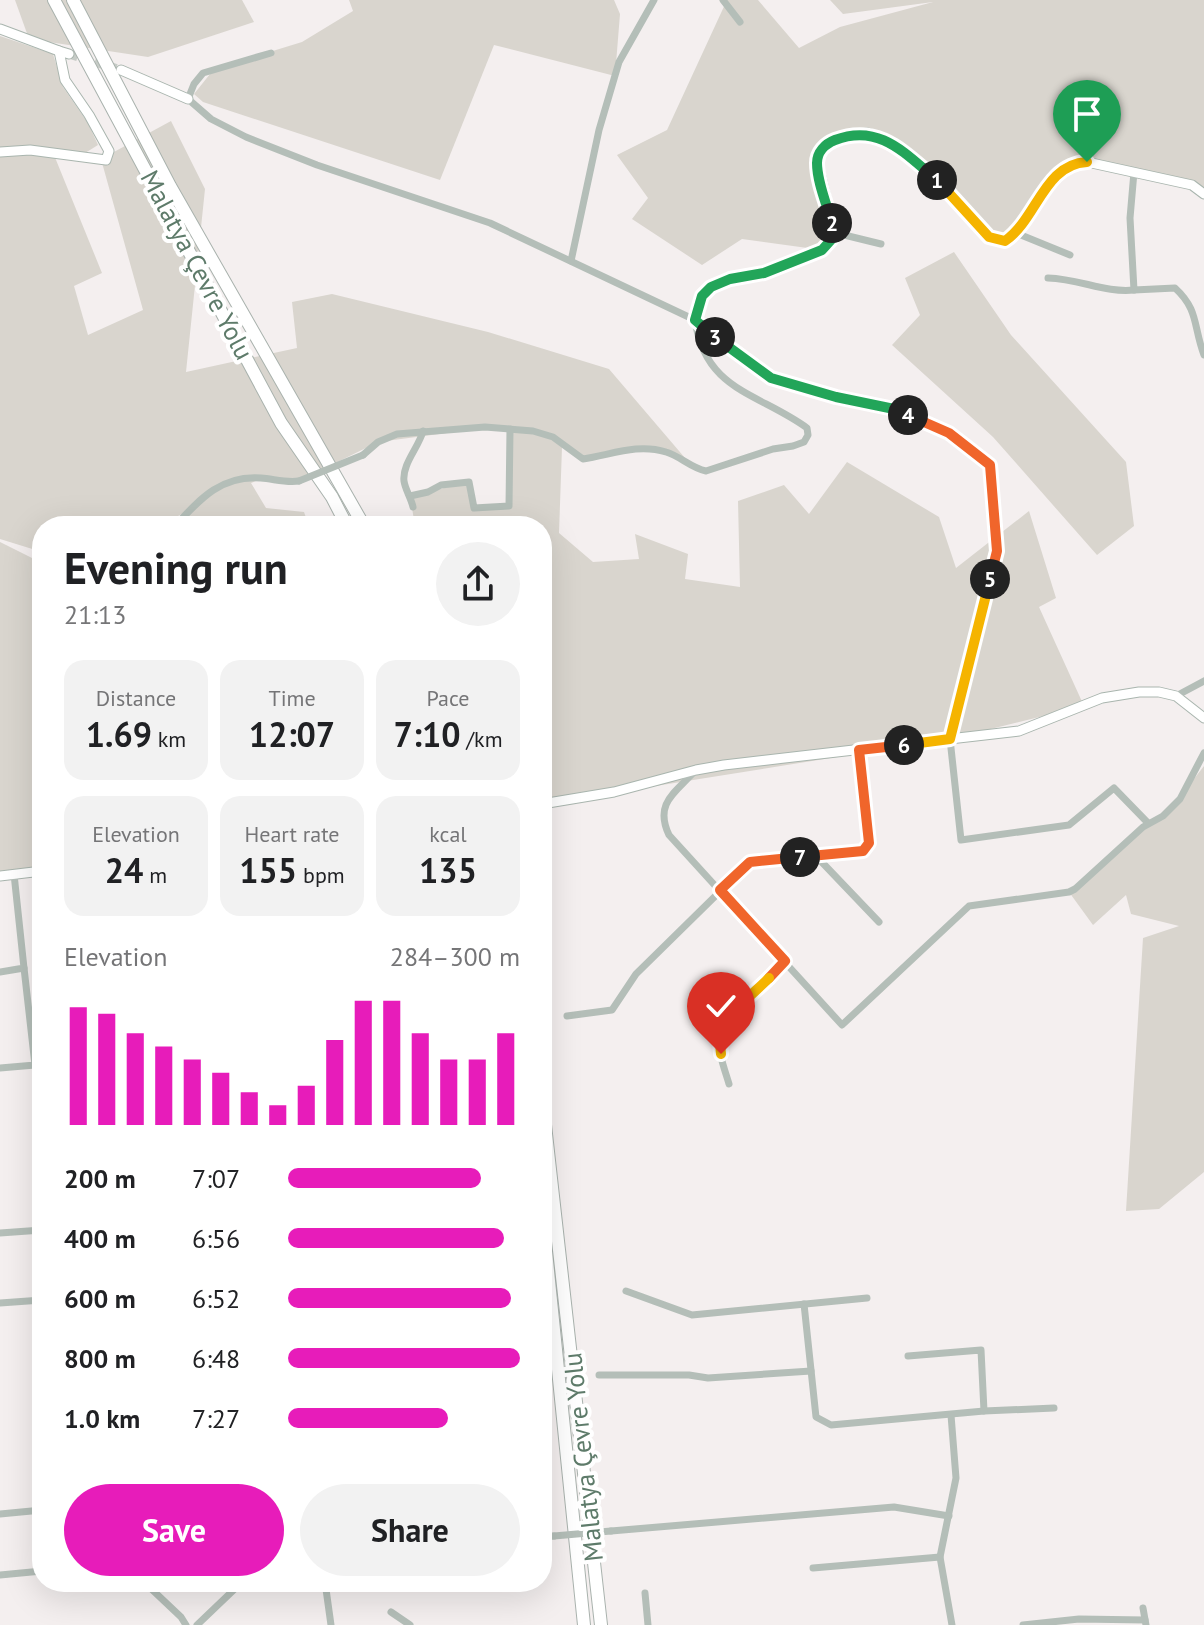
<!DOCTYPE html>
<meta charset="utf-8">
<style>
:root{--surface:#fff;--page:#f2f2f2;--text:#202124;--muted:#757577;--accent:#e71cba}
body{margin:0;font-family:"PT Sans",sans-serif;background:var(--page);color:var(--text);height:100vh;display:flex;flex-direction:column;font-size:30px;white-space:nowrap}
*{box-sizing:border-box;margin:0}
p{font-size:26px;color:var(--muted)}
.icon{flex:none;width:44px;height:44px;fill:none;stroke:currentColor;stroke-width:2;stroke-linecap:round;stroke-linejoin:round}
.map{position:relative;flex:1;overflow:hidden}
.drawer{position:absolute;left:32px;top:516px;width:520px;height:1076px;display:flex;flex-direction:column;background:var(--surface);border-radius:32px;box-shadow:0 8px 32px #0002}
.drawer>*{flex:none}
.pin{position:absolute;display:grid;place-items:center;width:68px;height:68px;color:#fff;margin:-82px -34px;border-radius:50% 50% 50% 0;rotate:-45deg;box-shadow:0 0 8px #0007}
.pin .icon{rotate:45deg}
.km{position:absolute;width:40px;height:40px;margin:-20px;border-radius:50%;background:#222;color:#fff;font-size:22px;line-height:40px;text-align:center}
.round{display:grid;place-items:center;flex:none;width:84px;height:84px;border-radius:42px;background:var(--page)}
.headline{display:flex;align-items:center;justify-content:space-between;height:136px;padding:0 32px}
h1{font-size:44px;font-weight:700;line-height:60px}
.stats{display:grid;grid-template-columns:repeat(3,1fr);gap:12px;height:136px;padding:8px 32px}
.stats div{display:grid;align-content:center;border-radius:20px;background:var(--page);text-align:center}
.stats b{font-size:34px;font-weight:700}
.stats small{font-size:22px;font-weight:400}
.stats p{font-size:22px}
.chart{height:224px;padding:16px 32px}
.chart p{display:flex;justify-content:space-between}
.chart svg{width:100%;height:144px;margin-top:8px;stroke:var(--accent);stroke-width:6}
.action{display:flex;gap:16px;margin-top:auto;padding:16px 32px}
.action a{flex:1;height:92px;border-radius:48px;background:var(--accent);color:#fff;font-size:32px;font-weight:700;line-height:92px;text-align:center}
.action a+a{background:var(--page);color:var(--text)}
ul{padding:0 32px;list-style:none;font-size:26px}
li{display:grid;grid-template-columns:128px 96px 1fr;align-items:center;height:60px}
li i{height:20px;border-radius:10px;background:var(--accent)}
.map>svg:first-child{display:block}
.green{fill:#d9d5ce}
.lines{fill:none;stroke-linecap:round;stroke-linejoin:round}
.secondary-tunnel{stroke:#c7ccc7;stroke-width:9;stroke-dasharray:9 4.5;stroke-linecap:butt}
.secondary-casing{stroke:#a9b5ae;stroke-width:11}
.highway-casing{stroke:#a9b2ad;stroke-width:14}
.street{stroke:#b4beb8;stroke-width:7}
.secondary{stroke:#fff;stroke-width:9}
.highway{stroke:#fff;stroke-width:12}
.street-bridge{stroke:#b4beb8;stroke-width:7}
.split-1-casing{stroke:#fff;stroke-width:16}
.split-2-casing{stroke:#fff;stroke-width:16}
.split-3-casing{stroke:#fff;stroke-width:16}
.split-4-casing{stroke:#fff;stroke-width:16}
.split-5-casing{stroke:#fff;stroke-width:16}
.split-6-casing{stroke:#fff;stroke-width:16}
.split-7-casing{stroke:#fff;stroke-width:16}
.split-8-casing{stroke:#fff;stroke-width:16}
.split-9-casing{stroke:#fff;stroke-width:16}
.split-1{stroke:#f5b400;stroke-width:10}
.split-2{stroke:#22a559;stroke-width:10}
.split-3{stroke:#22a559;stroke-width:10}
.split-4{stroke:#22a559;stroke-width:10}
.split-5{stroke:#f0652b;stroke-width:10}
.split-6{stroke:#f5b400;stroke-width:10}
.split-7{stroke:#f0652b;stroke-width:10}
.split-8{stroke:#f0652b;stroke-width:10}
.split-9{stroke:#f5b400;stroke-width:10}
.labels{text-anchor:middle;stroke-width:8;stroke-linejoin:round;paint-order:stroke}
.street-label{font-size:26px;fill:#5e7b6a;stroke:#fff}
</style>
<div class="map">
<svg width="1204" height="1625" viewBox="0 0 1204 1625">
<rect width="100%" height="100%" fill="#f4efef"/>
<g class="green">
<polygon points="15,0 242,0 254,22 148,57 29,39"/>
<polygon points="349,0 614,0 620,14 615,76 494,45 440,180 203,102 194,94 214,69 302,42 353,11"/>
<polygon points="727,0 758,0 799,48 840,27 933,2 843,14 830,0 1204,0 1204,195 1192,185 1087,162 1059,171 1016,233 996,239 973,222 899,150 867,133 821,150 832,232 822,250 742,239 702,265 632,219 648,198 617,155 667,130"/>
<polygon points="0,36 53,54 63,87 88,123 98,145 77,158 54,155 102,273 74,286 88,335 143,310 101,159 171,121 205,189 186,372 297,348 292,302 332,294 488,332 609,369 691,465 676,455 644,448 583,459 562,447 559,533 593,562 639,559 635,534 688,554 685,579 740,587 738,501 784,485 809,514 847,462 939,517 956,568 1029,511 1056,598 1039,607 1084,706 950,739 542,804 542,526 415,526 410,496 469,482 474,507 508,506 510,432 493,427 378,442 299,481 264,478 251,483 266,508 304,512 309,526 177,526 194,508 172,519 165,526 42,526 42,552 0,539"/>
<polygon points="954,252 1011,335 1126,462 1134,526 1097,555 993,437 892,345 920,315 905,278"/>
<polygon points="0,542 42,563 42,870 0,875"/>
<polygon points="1204,766 1204,1172 1159,1209 1126,1211 1143,938 1179,926 1131,914 1126,895 1093,925 1069,892 1173,806"/>
</g>
<g class="lines">
<polyline class="secondary-tunnel" points="69,54 121,70"/>
<g class="secondary-casing">
<g id="secondary">
<polyline points="0,29 59,51"/>
<polyline points="121,70 188,99"/>
<polyline points="0,152 30,150 106,160 109,151 89,115 65,80 59,51 69,54"/>
<path d="M 950,739 L 997,551 L 990,465 L 949,433 L 894,409 L 836,397 L 771,378 L 695,320 L 702,296 L 711,287 L 730,279 L 764,273 L 822,250 L 831,240 L 833,226 L 817,161 L 821,150 L 836,139 L 867,133 L 888,141 L 937,180 L 989,237 L 1005,241 C 1037,219 1044,165 1087,162 L 1192,185 L 1204,194"/>
<polyline points="542,804 614,792 696,770 724,765 1019,731 1102,698 1139,692 1159,692 1176,696 1204,718"/>
<polyline points="0,876 42,871"/>
</g>
</g>
<g class="highway-casing">
<g id="highway">
<polyline points="54,0 281,423 332,497 347,526"/>
<polyline points="73,0 170,186 364,526"/>
<polyline points="542,1098 601,1625"/>
<polyline points="542,1212 584,1625"/>
</g>
</g>
<g class="street">
<polyline points="723,0 740,22"/>
<path d="M 271,53 L 203,73 L 194,84 L 188,99 L 211,119 L 246,137 L 317,165 L 490,223 L 695,320 C 705,391 759,393 807,428 L 808,435 L 804,442 L 793,446 L 773,449 L 706,471 C 691,468 680,456 666,452 C 637,443 611,455 583,459 L 553,437 L 533,431 L 485,427 L 397,434 L 378,442 L 363,455"/>
<path d="M 1134,172 L 1130,218 L 1134,290 L 1175,288 C 1199,310 1193,326 1204,355"/>
<polyline points="832,232 881,244"/>
<polyline points="1016,233 1070,255"/>
<polyline points="571,261 599,130 619,62 654,0"/>
<path d="M 1048,278 C 1080,279 1105,293 1134,290"/>
<polyline points="410,496 428,492 441,485 469,482 474,508 509,506 510,429"/>
<path d="M 413,507 C 411,498 405,489 404,481 C 402,464 419,447 423,431"/>
<path d="M 175,526 C 200,499 221,475 261,478 C 274,479 286,483 299,481"/>
<polyline points="1176,696 1204,681"/>
<polyline points="950,739 961,840 1069,825 1114,788 1148,823"/>
<path d="M 695,771 C 675,793 654,803 669,835 L 842,1025 L 969,906 L 1069,892 L 1075,889 L 1143,827 L 1163,816 L 1180,799 L 1204,753"/>
<polyline points="816,856 879,922"/>
<polyline points="0,972 24,968 14,874"/>
<polyline points="567,1016 612,1010 636,974 750,862 863,851 869,843 859,750"/>
<polyline points="0,1068 35,1065 24,968"/>
<path d="M 729,1084 C 725,1070 718,1054 720,1040 C 722,1014 767,979 785,961"/>
<polyline points="0,1233 42,1230"/>
<polyline points="626,1291 692,1315 867,1298"/>
<polyline points="0,1303 42,1300"/>
<polyline points="804,1304 816,1417 831,1425 984,1411 1054,1408"/>
<polyline points="908,1356 981,1350 984,1411"/>
<polyline points="599,1375 689,1375 708,1378 811,1371"/>
<polyline points="951,1415 956,1478 940,1557 952,1625"/>
<polyline points="0,1514 42,1510"/>
<polyline points="611,1531 894,1507 949,1516"/>
<polyline points="542,1537 554,1536"/>
<polyline points="813,1568 940,1557"/>
<polyline points="0,1575 42,1571"/>
<polyline points="144,1582 181,1617 186,1625"/>
<polyline points="325,1582 331,1625"/>
<polyline points="645,1593 648,1625"/>
<polyline points="1143,1608 1146,1625"/>
<polyline points="391,1612 410,1625"/>
<polyline points="197,1625 242,1582"/>
<polyline points="1023,1625 1079,1619 1145,1620"/>
</g>
<use href="#secondary" class="secondary"/>
<use href="#highway" class="highway"/>
<g class="street-bridge">
<polyline points="299,481 363,455"/>
<polyline points="554,1536 611,1531"/>
</g>
</g>
<g class="lines">
<g class="split-1-casing">
<path id="split-1" d="M 937,180 L 989,237 L 1005,241 C 1037,219 1044,164 1087,162"/>
</g>
<g class="split-2-casing">
<path id="split-2" d="M 832,223 C 827,205 817,182 817,163 C 817,152 825,144 835,140 C 880,123 905,154 937,180"/>
</g>
<g class="split-3-casing">
<polyline id="split-3" points="715,337 695,320 702,296 711,287 730,279 764,273 822,250 831,240 832,223"/>
</g>
<g class="split-4-casing">
<polyline id="split-4" points="715,337 771,378 836,397 894,409 908,415"/>
</g>
<g class="split-5-casing">
<polyline id="split-5" points="908,415 949,433 990,465 997,551 990,579"/>
</g>
<g class="split-6-casing">
<polyline id="split-6" points="904,745 950,739 990,579"/>
</g>
<g class="split-7-casing">
<polyline id="split-7" points="800,857 863,851 869,843 859,750 904,745"/>
</g>
<g class="split-8-casing">
<polyline id="split-8" points="769,978 785,961 720,890 750,862 800,857"/>
</g>
<g class="split-9-casing">
<path id="split-9" d="M 721,1054 C 716,1020 747,1000 769,978"/>
</g>
<use href="#split-1" class="split-1"/>
<use href="#split-2" class="split-2"/>
<use href="#split-3" class="split-3"/>
<use href="#split-4" class="split-4"/>
<use href="#split-5" class="split-5"/>
<use href="#split-6" class="split-6"/>
<use href="#split-7" class="split-7"/>
<use href="#split-8" class="split-8"/>
<use href="#split-9" class="split-9"/>
</g>
<g class="labels">
<g class="street-label">
<text transform="translate(197 265) rotate(62)" y="9">Malatya Çevre Yolu</text>
<text transform="translate(583 1457) rotate(-96)" y="9">Malatya Çevre Yolu</text>
</g>
</g>
</svg>
<div class="pin" style="left:1087px;top:162px;background:#1e9e55"><svg class="icon" aria-label="arrive" viewBox="0 0 24 24"><path d="M6 21V4h12l-3 4 3 4H6"/></svg></div>
<div class="pin" style="left:721px;top:1054px;background:#d93025"><svg class="icon" aria-label="check" viewBox="0 0 24 24"><path d="M5 12l5 5 9-10"/></svg></div>
<b class="km" style="left:937px;top:180px">1</b>
<b class="km" style="left:832px;top:223px">2</b>
<b class="km" style="left:715px;top:337px">3</b>
<b class="km" style="left:908px;top:415px">4</b>
<b class="km" style="left:990px;top:579px">5</b>
<b class="km" style="left:904px;top:745px">6</b>
<b class="km" style="left:800px;top:857px">7</b>
<section class="drawer">
<div class="headline"><div><h1>Evening run</h1><p>21:13</p></div><a class="round"><svg class="icon" aria-label="share" viewBox="0 0 24 24"><path d="M12 15V3M7 8l5-5 5 5M5 13v7h14v-7"/></svg></a></div>
<div class="stats">
<div><p>Distance</p><b>1.69<small> km</small></b></div>
<div><p>Time</p><b>12:07</b></div>
<div><p>Pace</p><b>7:10<small> /km</small></b></div>
</div>
<div class="stats">
<div><p>Elevation</p><b>24<small> m</small></b></div>
<div><p>Heart rate</p><b>155<small> bpm</small></b></div>
<div><p>kcal</p><b>135</b></div>
</div>
<div class="chart"><p><span>Elevation</span>284–300 m</p>
<svg viewBox="0 0 160 44" preserveAspectRatio="none"><path d="M5 44V8M15 44V10M25 44V16M35 44V20M45 44V24M55 44V28M65 44V34M75 44V38M85 44V32M95 44V18M105 44V6M115 44V6M125 44V16M135 44V24M145 44V24M155 44V16"/></svg>
</div>
<ul>
<li><b>200 m</b>7:07<i style="width:83%"></i></li>
<li><b>400 m</b>6:56<i style="width:93%"></i></li>
<li><b>600 m</b>6:52<i style="width:96%"></i></li>
<li><b>800 m</b>6:48<i style="width:100%"></i></li>
<li><b>1.0 km</b>7:27<i style="width:69%"></i></li>
</ul>
<div class="action"><a>Save</a><a>Share</a></div>
</section>
</div>
